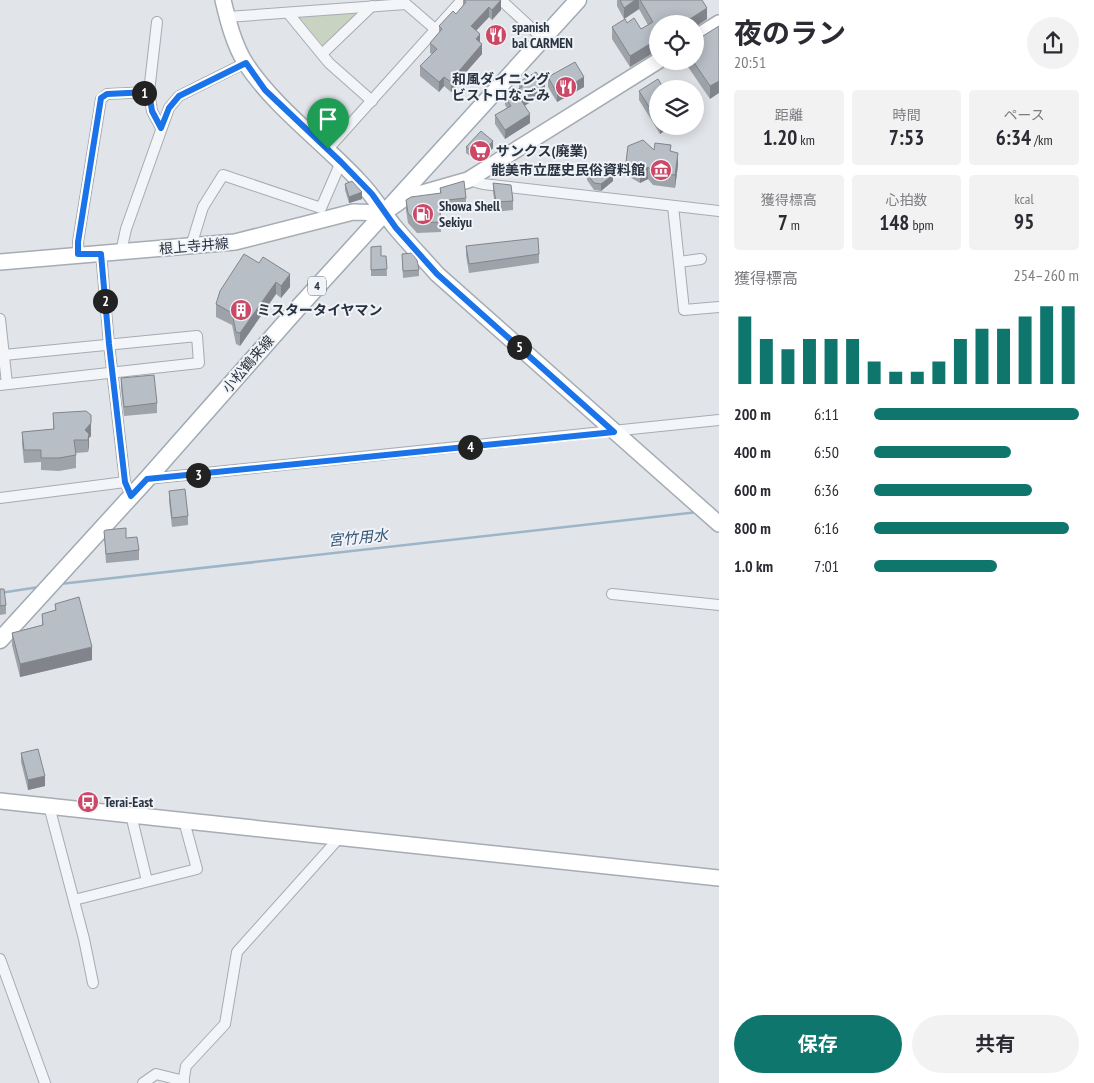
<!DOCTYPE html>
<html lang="ja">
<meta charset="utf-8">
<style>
:root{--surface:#fff;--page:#f2f2f3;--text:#2b2b33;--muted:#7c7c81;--accent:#0f766e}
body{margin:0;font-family:"PT Sans Narrow","Noto Sans JP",sans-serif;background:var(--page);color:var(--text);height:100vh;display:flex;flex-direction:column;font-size:19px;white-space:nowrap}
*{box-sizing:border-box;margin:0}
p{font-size:16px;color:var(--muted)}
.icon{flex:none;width:28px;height:28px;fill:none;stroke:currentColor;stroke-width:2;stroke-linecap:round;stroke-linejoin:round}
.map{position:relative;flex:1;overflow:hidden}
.drawer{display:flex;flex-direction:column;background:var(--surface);width:375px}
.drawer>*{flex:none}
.tools{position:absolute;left:649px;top:15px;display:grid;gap:10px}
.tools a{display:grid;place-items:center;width:55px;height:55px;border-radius:50%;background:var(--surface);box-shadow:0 2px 12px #0003;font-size:25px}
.pin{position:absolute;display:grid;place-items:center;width:42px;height:42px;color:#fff;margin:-51px -21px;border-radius:50% 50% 50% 0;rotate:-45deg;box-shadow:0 0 5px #0007}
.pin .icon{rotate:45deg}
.km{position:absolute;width:25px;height:25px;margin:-12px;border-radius:50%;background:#222;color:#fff;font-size:14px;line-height:25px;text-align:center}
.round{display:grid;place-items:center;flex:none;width:52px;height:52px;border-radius:26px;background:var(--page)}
.summary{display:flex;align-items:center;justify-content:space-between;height:85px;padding:0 15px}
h1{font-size:28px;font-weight:700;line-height:38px}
.figures{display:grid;grid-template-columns:repeat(3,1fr);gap:8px;height:85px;padding:5px 15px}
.figures div{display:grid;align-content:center;border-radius:5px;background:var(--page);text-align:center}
.figures b{font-size:21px;font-weight:700}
.figures small{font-size:14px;font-weight:400}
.figures p{font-size:14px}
.chart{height:140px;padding:10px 15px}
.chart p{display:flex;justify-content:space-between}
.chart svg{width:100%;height:90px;margin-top:5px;stroke:var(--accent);stroke-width:6}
.cta{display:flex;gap:10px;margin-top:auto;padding:10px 15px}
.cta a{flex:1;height:58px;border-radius:30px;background:var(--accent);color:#fff;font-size:20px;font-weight:700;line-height:58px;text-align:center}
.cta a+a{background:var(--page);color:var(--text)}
ul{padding:0 15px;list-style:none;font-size:16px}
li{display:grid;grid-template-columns:80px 60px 1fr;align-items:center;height:38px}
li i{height:12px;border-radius:6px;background:var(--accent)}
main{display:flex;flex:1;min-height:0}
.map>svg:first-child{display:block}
.green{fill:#c8d3c2}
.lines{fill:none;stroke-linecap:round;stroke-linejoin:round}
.stream{stroke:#9db5c8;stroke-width:2.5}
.street-casing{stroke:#a6acb3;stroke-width:12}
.secondary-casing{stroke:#a6acb3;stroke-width:18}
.primary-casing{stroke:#a0aab5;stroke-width:19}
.street{stroke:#f3f5f8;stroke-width:10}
.secondary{stroke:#fff;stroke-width:15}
.primary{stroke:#fff;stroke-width:16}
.wall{fill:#9ea3aa}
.shaded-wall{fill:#81858b}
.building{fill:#b8bec6;stroke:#81858b}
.route-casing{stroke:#fff;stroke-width:10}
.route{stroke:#1a73e8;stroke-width:6}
.labels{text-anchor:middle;stroke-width:4;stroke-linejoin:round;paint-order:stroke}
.shield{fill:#f0f3f7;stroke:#656d78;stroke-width:1}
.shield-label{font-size:12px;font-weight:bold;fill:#2a3441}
.poi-label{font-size:14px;font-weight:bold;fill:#2a3441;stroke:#f0f3f7;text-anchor:start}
.street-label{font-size:14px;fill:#2a3441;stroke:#f0f3f7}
.water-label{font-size:15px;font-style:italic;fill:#345574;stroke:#f0f3f7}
</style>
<main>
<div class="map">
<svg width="719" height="1083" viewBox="0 0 719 1083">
<rect width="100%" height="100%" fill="#e1e5e9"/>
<polygon class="green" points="367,8 325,48 297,15"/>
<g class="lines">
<g class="stream">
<polyline points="60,584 698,512"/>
<polyline points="0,593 39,587"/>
</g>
<g class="street-casing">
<g id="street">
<polyline points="501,0 542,38"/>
<polyline points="288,13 329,63 372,101"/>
<polyline points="227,17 406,4 435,29"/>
<polyline points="157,22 149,92 152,111 161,128"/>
<polyline points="322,54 372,6"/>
<polyline points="328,149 462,0"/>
<polyline points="468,180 483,184 719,211"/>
<polyline points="673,206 684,310 719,307"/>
<polyline points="191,246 203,207 223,175 321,208 341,162"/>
<polyline points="121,252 126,229 169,108 179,96 245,63"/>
<polyline points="101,253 109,344 125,482 131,496"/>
<polyline points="79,254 78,242 101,99 107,94 149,92"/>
<polyline points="679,262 701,259"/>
<polyline points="0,319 7,384"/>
<polyline points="0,385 199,363 197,336 4,355"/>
<polyline points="147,479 719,420"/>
<polyline points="0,498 125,482"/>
<polyline points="612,594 719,605"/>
<polyline points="49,806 84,939 93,983"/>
<polyline points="131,815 147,881"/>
<polyline points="74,900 197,869 184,821"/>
<polyline points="0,959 45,1083"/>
<polyline points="143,1083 156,1074 184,1081"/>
<polyline points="183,1083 186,1066 225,1024 237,952 340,837"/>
</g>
</g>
<g class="secondary-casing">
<g id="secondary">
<path d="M 223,0 C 228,21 234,45 246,64 C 276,109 323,142 359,181 C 373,195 382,211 394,226 C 408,243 423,258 437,274 L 719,524"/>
<polyline points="695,38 719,23"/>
<polyline points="0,262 235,242 353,212 384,213 405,198 468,180 658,61"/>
<polyline points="0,801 719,878"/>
</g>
</g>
<g class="primary-casing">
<polyline id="primary" points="0,640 147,479 297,309 578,0"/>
</g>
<use href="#street" class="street"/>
<use href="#secondary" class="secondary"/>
<use href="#primary" class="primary"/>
</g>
<g class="wall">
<polygon points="463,0 501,0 501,10 492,20 489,17 476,31 480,43 482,54 460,79 460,82 451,92 444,86 439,92 420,76 420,66 432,54 430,53 430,43 439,33 439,26 456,14 463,6"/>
<polygon points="617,0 702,0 707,19 695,27 695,24 658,24 658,53 653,53 630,67 612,39 612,27 627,23 641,29 648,25 639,9 624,19 617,6"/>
<polygon points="719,26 710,99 684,61 695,61"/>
<polygon points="548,77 584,87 557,102 548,87"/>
<polygon points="519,82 545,93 524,106 530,123 505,139 495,124 495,115 507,108 505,105 505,97 519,88"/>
<polygon points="658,89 658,126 671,126 660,134 639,100 639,91"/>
<polygon points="466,147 493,148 479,162 466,153"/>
<polygon points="654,150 671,152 678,165 675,188 653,185 648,179 640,183 626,175 626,162"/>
<polygon points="587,174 613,181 601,191 594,190 587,180"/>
<polygon points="493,183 513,201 513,210 496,212 493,192"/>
<polygon points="345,184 362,199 349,203 345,190"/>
<polygon points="440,188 466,198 466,207 440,210 441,232 417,233 408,223 406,210 406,200 440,193"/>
<polygon points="466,246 539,254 539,263 469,273 466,255"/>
<polygon points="371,247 381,256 386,256 387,276 371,276"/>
<polygon points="402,254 419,270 419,276 403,278"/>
<polygon points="259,263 290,287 281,298 276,294 240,346 236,344 232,325 216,317 216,304"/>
<polygon points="121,378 157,403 157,413 124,416 121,388"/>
<polygon points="53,413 91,436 89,438 89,446 88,452 76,453 76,468 59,471 41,470 41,462 24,463 22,444 22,432 53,429"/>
<polygon points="169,491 188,516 188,525 172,527 169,501"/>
<polygon points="104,531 126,538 139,550 139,560 106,563"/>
<polygon points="0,589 6,605 6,614 0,615"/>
<polygon points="55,604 92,660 20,677 12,645 12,633 42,625 42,614 55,610"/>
<polygon points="21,753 45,786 28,790 21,762"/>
</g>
<g class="shaded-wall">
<polygon points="501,0 501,10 492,20 492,10"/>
<polygon points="635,0 639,0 639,9 624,19 624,8"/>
<polygon points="489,7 489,17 471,36 471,26"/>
<polygon points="707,8 707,19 695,27 695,24 687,24 690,19"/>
<polygon points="480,34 480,44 476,39"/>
<polygon points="653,42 653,53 630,67 630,56"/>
<polygon points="482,44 482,54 460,79 460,82 451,92 451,82 459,71"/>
<polygon points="444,77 444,86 439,92 439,82"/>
<polygon points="584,77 584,87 557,102 557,93"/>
<polygon points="719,81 719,93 710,99 710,86"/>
<polygon points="545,84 545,93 521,108 521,100"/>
<polygon points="530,114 530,123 505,139 505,130"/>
<polygon points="660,126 671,126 660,134"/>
<polygon points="493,141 493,148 479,162 479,156"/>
<polygon points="678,153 678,165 675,188 675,175"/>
<polygon points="648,167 648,179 640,183 640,170"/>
<polygon points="613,175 613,181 601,191 601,184"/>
<polygon points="362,192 362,199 349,203 349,197"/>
<polygon points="290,274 290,287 281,298 281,286"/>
<polygon points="276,282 276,294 240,346 240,333"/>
<polygon points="91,423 91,436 89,438 89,446 88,452 88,440 85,430"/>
<polygon points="92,647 92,660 20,677 20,664"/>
<polygon points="45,776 45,786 28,790 28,780"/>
</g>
<g class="building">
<polygon points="464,0 501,0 492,10 489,7 471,26 480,34 476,39 482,44 459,71 460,72 451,82 444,77 439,82 420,66 437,49 430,43 442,29 439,26 453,11 456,14 466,2"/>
<polygon points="620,0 635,0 624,8"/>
<polygon points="640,0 702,0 707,8 690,19 687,24 658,24 658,42 653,42 630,56 612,27 625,19 627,23 634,18 641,29 653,22"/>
<polygon points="719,26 719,81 710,86 693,61 695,61 695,41"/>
<polygon points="575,62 584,77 557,93 548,77"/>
<polygon points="536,72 545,84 521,100 530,114 505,130 495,115 511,106 505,97 522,87 519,82"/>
<polygon points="658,79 664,89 658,89 658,121 639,91"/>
<polygon points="481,131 493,141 479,156 466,147"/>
<polygon points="643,140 654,150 655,143 671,145 670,151 678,153 675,175 653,173 648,167 640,170 626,162 628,146"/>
<polygon points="604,163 613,175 601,184 594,183 587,174"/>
<polygon points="352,181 362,192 349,197 345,184"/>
<polygon points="464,181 466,198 439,201 441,222 417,223 408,213 406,200 411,197 441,193 440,188"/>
<polygon points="493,183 511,185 513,201 496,202"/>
<polygon points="538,238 539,254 469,264 466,246"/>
<polygon points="381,246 381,256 386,256 387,269 371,270 371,247"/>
<polygon points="412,253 417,260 419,270 403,271 402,254"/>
<polygon points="244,254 259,263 263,257 290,274 281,286 276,282 240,333 236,332 232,313 216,304 220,291"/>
<polygon points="154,375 157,403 124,407 121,378"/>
<polygon points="86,411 91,415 91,423 85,430 89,434 88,440 74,440 76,455 59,458 41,458 41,450 24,450 22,432 54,429 53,413"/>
<polygon points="185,489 188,516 172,518 169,491"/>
<polygon points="126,528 126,538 137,537 139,550 106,554 104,531 106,530"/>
<polygon points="0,589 4,589 6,605 0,606"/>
<polygon points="79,597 92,647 20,664 12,633 43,625 42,614 56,610 55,604"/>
<polygon points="38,749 45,776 28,780 21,753"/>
</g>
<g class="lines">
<g class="route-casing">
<polygon id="route" points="246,63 265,90 341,162 372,194 396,228 437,274 614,432 147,479 131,496 125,482 109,344 101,254 78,254 78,242 101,98 107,94 149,92 152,111 161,128 169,108 179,96"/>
</g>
<use href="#route" class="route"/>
</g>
<defs>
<g id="restaurant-disc" transform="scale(1.125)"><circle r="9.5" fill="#cb4966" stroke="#f0f3f7"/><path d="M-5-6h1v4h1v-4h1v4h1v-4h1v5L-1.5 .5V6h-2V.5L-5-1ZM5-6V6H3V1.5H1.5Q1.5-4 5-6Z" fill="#fff"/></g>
<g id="supermarket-disc" transform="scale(1.125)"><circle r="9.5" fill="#cb4966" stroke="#f0f3f7"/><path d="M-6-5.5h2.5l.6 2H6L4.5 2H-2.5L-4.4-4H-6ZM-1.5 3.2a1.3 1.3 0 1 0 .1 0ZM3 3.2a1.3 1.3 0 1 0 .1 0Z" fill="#fff"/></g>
<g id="museum-disc" transform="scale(1.125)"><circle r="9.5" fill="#cb4966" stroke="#f0f3f7"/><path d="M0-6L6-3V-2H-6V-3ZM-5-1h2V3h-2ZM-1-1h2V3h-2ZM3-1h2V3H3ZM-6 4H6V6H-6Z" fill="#fff"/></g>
<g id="fuel-disc" transform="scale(1.125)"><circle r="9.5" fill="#cb4966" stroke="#f0f3f7"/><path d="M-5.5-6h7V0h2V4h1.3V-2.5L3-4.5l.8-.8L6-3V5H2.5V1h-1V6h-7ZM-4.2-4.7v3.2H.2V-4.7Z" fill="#fff"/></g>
<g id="building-disc" transform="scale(1.125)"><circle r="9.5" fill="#cb4966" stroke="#f0f3f7"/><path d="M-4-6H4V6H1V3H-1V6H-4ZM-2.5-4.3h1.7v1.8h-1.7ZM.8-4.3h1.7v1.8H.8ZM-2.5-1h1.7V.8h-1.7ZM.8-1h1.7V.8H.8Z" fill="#fff"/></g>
<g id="bus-disc" transform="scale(1.125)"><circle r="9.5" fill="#cb4966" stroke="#f0f3f7"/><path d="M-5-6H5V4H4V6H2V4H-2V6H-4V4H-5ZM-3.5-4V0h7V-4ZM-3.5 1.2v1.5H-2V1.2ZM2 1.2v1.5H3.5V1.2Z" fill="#fff"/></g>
</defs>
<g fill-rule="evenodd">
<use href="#restaurant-disc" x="496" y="35"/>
<use href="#restaurant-disc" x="566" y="87"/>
<use href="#supermarket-disc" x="480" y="151"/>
<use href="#museum-disc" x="661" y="170"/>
<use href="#fuel-disc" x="423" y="214"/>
<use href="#building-disc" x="241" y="310"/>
<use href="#bus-disc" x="88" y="802"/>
</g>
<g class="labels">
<rect class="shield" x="308" y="276.5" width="18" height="19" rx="4"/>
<g class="shield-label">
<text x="317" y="290">4</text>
</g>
<g class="poi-label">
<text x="512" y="32">spanish<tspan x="512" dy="16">bal CARMEN</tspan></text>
<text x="550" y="84" text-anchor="end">和風ダイニング<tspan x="550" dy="16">ビストロなごみ</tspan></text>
<text x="496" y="156">サンクス(廃業)</text>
<text x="645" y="175" text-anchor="end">能美市立歴史民俗資料館</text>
<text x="439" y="211">Showa Shell<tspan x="439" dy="16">Sekiyu</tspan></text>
<text x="257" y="315">ミスタータイヤマン</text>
<text x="104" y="807">Terai-East</text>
</g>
<g class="street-label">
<text transform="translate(194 246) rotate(-5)" y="5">根上寺井線</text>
<text transform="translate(248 364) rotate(-49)" y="5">小松鶴来線</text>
</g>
<g class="water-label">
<text transform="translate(358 538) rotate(-6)" y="5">宮竹用水</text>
</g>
</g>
</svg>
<div class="tools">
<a><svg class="icon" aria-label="locate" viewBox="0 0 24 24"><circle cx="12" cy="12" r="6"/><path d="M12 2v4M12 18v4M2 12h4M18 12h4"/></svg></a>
<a><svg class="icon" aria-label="layers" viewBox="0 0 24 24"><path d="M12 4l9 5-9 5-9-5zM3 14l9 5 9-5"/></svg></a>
</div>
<div class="pin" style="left:328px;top:149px;background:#1e9e55"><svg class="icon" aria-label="arrive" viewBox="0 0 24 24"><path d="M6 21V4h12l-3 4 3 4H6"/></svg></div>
<b class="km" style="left:144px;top:93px">1</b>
<b class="km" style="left:105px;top:301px">2</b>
<b class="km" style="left:198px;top:475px">3</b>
<b class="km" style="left:470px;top:447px">4</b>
<b class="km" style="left:519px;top:347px">5</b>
</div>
<section class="drawer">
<div class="summary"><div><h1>夜のラン</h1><p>20:51</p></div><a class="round"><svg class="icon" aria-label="share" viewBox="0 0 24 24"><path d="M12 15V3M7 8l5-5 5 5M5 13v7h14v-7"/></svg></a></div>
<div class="figures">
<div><p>距離</p><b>1.20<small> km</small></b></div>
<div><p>時間</p><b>7:53</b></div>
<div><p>ペース</p><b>6:34<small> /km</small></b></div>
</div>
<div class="figures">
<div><p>獲得標高</p><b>7<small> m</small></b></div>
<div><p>心拍数</p><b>148<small> bpm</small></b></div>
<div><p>kcal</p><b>95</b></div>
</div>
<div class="chart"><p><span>獲得標高</span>254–260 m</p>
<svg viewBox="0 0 160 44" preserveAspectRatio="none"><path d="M5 44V11M15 44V22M25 44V27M35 44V22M45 44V22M55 44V22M65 44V33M75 44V38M85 44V38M95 44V33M105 44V22M115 44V17M125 44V17M135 44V11M145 44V6M155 44V6"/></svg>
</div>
<ul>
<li><b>200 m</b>6:11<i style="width:100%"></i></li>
<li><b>400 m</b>6:50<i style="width:67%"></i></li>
<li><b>600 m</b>6:36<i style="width:77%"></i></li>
<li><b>800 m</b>6:16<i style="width:95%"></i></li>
<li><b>1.0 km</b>7:01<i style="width:60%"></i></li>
</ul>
<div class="cta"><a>保存</a><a>共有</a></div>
</section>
</main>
